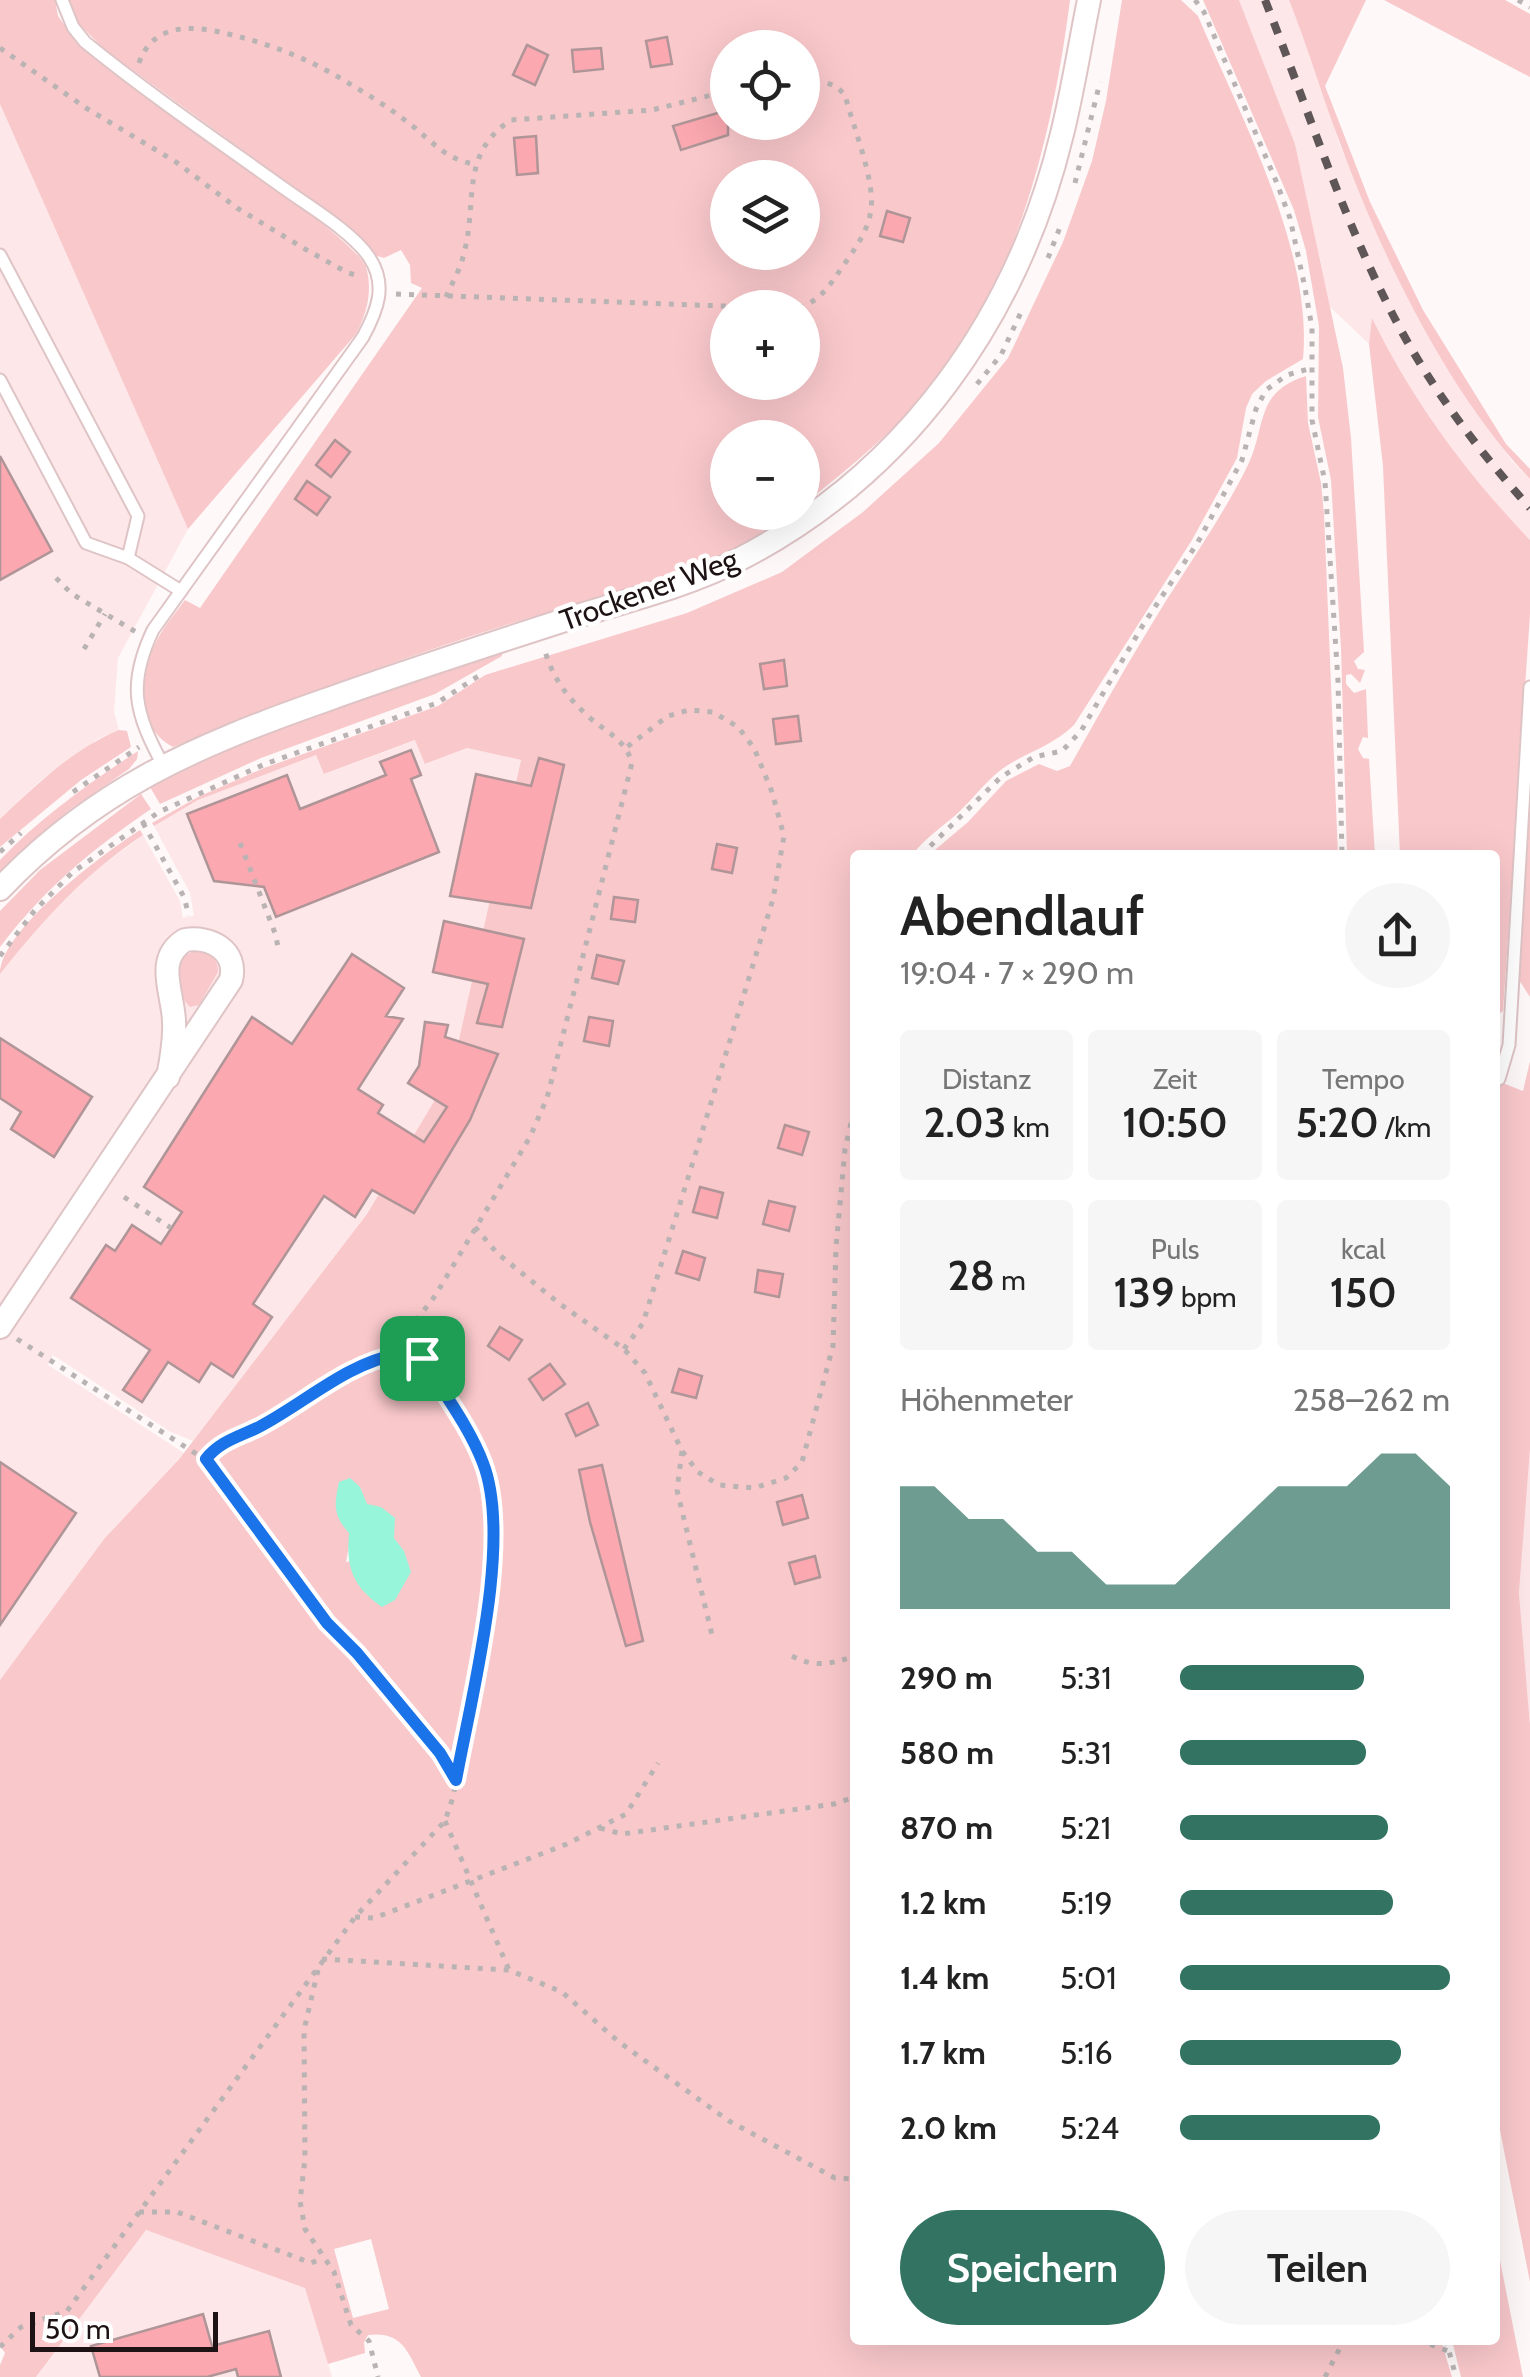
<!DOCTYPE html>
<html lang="de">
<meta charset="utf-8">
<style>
:root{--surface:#fff;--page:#f6f6f6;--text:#222;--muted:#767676;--accent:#327362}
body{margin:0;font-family:Cabin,sans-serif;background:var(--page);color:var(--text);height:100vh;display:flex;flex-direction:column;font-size:38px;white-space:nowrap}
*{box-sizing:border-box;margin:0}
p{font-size:32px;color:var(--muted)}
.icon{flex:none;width:55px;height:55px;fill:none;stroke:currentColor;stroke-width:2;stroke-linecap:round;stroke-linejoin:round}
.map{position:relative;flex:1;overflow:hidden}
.sheet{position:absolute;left:850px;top:850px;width:650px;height:1495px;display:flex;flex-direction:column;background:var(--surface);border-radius:10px;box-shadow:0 10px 40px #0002}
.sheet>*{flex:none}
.buttons{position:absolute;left:710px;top:30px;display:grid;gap:20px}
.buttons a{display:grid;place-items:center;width:110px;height:110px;border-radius:50%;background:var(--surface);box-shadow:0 10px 40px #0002;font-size:50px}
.scale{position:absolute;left:30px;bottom:25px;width:188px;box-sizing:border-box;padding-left:10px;border:5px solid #1d1314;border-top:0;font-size:28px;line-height:35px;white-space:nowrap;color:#1d1314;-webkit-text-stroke:8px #fff;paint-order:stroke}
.pin{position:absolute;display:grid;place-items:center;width:85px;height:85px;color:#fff;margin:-42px;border-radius:20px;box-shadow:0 5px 15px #0006}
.round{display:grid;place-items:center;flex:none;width:105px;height:105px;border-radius:52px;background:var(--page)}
.summary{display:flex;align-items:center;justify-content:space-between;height:170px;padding:0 50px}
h1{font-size:55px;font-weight:600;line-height:75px}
.metrics{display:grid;grid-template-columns:repeat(3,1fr);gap:15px;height:170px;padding:10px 50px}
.metrics div{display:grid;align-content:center;border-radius:10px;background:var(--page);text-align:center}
.metrics b{font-size:42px;font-weight:600}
.metrics small{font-size:28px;font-weight:400}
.metrics p{font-size:28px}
.chart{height:280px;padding:20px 50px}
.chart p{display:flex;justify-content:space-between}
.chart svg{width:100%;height:180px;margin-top:10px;fill:var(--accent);opacity:.7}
.cta{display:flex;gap:20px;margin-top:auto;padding:20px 50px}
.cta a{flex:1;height:115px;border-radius:60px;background:var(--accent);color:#fff;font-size:40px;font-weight:600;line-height:115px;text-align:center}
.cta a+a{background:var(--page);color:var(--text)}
ul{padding:0 50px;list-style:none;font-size:32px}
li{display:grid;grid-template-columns:160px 120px 1fr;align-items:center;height:75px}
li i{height:25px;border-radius:12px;background:var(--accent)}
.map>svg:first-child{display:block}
.built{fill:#fee7e9}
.green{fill:#f9c8cb;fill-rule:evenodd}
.water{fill:#97f5d9}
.building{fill:#fba8b0;stroke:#af9597;stroke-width:2.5}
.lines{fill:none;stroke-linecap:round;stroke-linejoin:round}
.service-casing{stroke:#dfc4c6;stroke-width:15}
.minor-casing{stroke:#dfc4c6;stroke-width:26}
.path{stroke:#bab3b3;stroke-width:5;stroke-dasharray:5 8;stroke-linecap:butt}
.service{stroke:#fff;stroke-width:11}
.minor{stroke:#fff;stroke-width:22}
.rail{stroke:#5f5657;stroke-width:8;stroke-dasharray:12 12;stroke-linecap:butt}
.route-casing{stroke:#fff;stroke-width:20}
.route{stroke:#1a73e8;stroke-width:12}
.labels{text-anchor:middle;stroke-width:9;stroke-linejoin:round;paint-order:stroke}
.street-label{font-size:30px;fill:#1d1314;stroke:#fff}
</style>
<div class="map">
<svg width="1530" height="2377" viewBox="0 0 1530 2377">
<rect width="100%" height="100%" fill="#fef8f8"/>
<g class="built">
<polygon points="1239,0 1289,0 1313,59 1339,143 1378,234 1472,405 1512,461 1530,479 1530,540 1497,505 1434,428 1399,373 1373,320 1369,344 1328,305 1295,144"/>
<polygon points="0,104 188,529 118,658 114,712 119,730 98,739 40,781 0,819"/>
<polygon points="416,740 426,764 467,748 521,760 452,1071 367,1214 193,1441 169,1431 53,1355 48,1365 184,1453 104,1539 0,1680 0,974 48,914 82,880 143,835 180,901 183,918 194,916 190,893 154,826 198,800 316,755 325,774"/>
<polygon points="1530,1449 1530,1725 1519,1593"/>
<polygon points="146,2230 306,2288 332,2377 36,2377"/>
</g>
<g class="green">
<path d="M 0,0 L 55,0 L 58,16 L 79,45 C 123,81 355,235 366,267 C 373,290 367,313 356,334 L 188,529 L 0,104 Z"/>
<path d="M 69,0 L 1070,0 C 1052,141 1013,302 912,409 C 879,444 840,475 803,505 L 802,438 L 728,438 L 728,512 L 794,513 C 707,577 604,594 503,626 C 391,661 282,703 173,747 C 132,727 141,665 161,633 C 168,621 177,611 185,600 L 200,608 L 422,288 L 411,283 L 410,265 L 401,250 L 384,258 L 374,255 L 325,210 L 105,50 L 79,24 ZM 728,48 L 802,48 L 802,122 L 728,122 ZM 728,178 L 802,178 L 802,252 L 728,252 ZM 728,308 L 802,308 L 802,382 L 728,382 Z"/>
<path d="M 1122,0 L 1181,0 L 1198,16 C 1240,116 1313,249 1303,359 L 1266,381 L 1252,394 L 1246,408 L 1237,458 L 1192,540 L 1074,725 C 1051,747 1028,751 1002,769 C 986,781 973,799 958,813 C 942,827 925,838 912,855 L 855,855 L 855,2340 L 1441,2340 L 1452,2377 L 421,2377 C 407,2351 402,2331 368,2335 L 364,2342 L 365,2353 L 328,2364 L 305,2288 L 146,2230 L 36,2377 L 0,2377 L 0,2365 L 5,2353 L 0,2346 L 0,1680 L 104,1539 L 180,1458 L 367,1214 L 452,1071 L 521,760 L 467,748 L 425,764 L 415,740 L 324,774 L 316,755 L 198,800 L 154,826 L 152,823 L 198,797 L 264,768 L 438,706 L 485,675 L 687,613 L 782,572 L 863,512 L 939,443 L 1008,358 L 1063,242 L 1092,161 L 1106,101 ZM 360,1487 L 366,1504 L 404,1551 L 346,1562 ZM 371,2239 L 389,2309 L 353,2318 L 334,2249 Z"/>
<polygon points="1203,0 1239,0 1295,144 1343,368 1351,438 1364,652 1354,661 1358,669 1365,670 1360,683 1351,674 1346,675 1346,684 1354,693 1366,689 1368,738 1363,737 1358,749 1363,758 1369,759 1375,855 1347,855 1341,649 1331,480 1318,417 1319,326 1306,251 1294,210"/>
<path d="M 1289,0 L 1366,0 L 1325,86 L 1370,202 L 1423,310 L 1506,444 L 1530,469 L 1530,479 C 1448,393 1381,255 1340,143 C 1322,96 1308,47 1289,0 Z"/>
<polygon points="1384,0 1505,0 1530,14 1530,77"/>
<path d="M 1372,318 C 1413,402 1466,473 1530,540 L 1530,614 L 1503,1011 L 1495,1017 L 1495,855 L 1400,855 L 1383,466 L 1369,344 Z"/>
<path d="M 1306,376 L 1308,423 L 1321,483 L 1324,514 L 1338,855 L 929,855 L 968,822 L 1006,781 L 1039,764 L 1057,771 L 1070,766 C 1095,722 1120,676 1147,632 C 1180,576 1218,525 1247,467 C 1267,427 1254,392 1306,376 Z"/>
<polygon points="502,653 502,656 435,694 261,758 160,804 150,787 256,736"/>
<path d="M 119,730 L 127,731 L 131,747 L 81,780 L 0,847 L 0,819 C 36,785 73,749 119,730 Z"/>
<path d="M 138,751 L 137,759 L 129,769 L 68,811 L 0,873 L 0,860 C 40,818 89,783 138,751 Z"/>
<path d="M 141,794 L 151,809 C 90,851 45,888 0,947 L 0,911 L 40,870 Z"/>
<polygon points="1530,806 1530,997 1519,980"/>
<path d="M 140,830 L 143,835 C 83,875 45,918 0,974 C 0,930 104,853 140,830 Z"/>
<path d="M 197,950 C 210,952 218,958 218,972 L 199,1005 L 190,1007 C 177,995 174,970 184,956 Z"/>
<polygon points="1530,1061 1530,1449 1519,1593 1530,1725 1530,2282 1495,2105 1495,1080 1523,1091"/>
<polygon points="1495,2235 1523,2377 1461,2377 1452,2340 1495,2340"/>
</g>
<path class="water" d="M 350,1478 L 360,1487 L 367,1504 L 381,1507 L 395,1518 L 394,1538 L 404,1551 L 411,1572 L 395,1600 L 382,1607 C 352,1586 346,1567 349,1533 C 333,1515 334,1505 339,1482 Z"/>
<g class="building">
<polygon points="667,37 672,64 651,67 646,41"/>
<polygon points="527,45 548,55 535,85 513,75"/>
<polygon points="601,48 603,69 574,72 572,50"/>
<polygon points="728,110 728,135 681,150 673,126"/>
<polygon points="536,136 538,173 517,175 514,138"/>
<polygon points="887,211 910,218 903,242 880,236"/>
<polygon points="335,440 350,452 331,477 316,465"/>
<polygon points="0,456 52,551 0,580"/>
<polygon points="307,481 330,497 317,515 295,499"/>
<polygon points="784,660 787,686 764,689 760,664"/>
<polygon points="798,716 801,741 776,744 773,719"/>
<polygon points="411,750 421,775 411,779 439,852 276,917 264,887 214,881 187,814 287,775 300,809 386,775 380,762"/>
<polygon points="539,758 564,765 531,908 450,896 476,774 531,786"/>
<polygon points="717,844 737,848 732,873 712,869"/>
<polygon points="614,897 638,900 635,922 611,919"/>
<polygon points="444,921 524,939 502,1027 477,1023 488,984 433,972"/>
<polygon points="352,954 404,988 386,1016 403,1019 358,1089 383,1105 378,1113 424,1142 447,1107 408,1083 419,1066 425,1022 448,1025 445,1037 498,1054 470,1120 414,1213 372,1190 355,1217 324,1196 253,1304 272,1317 233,1377 211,1363 199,1382 168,1362 142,1402 123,1390 150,1350 71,1298 106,1245 115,1251 132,1225 161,1244 182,1212 144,1187 252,1017 292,1044"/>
<polygon points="597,955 624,961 618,984 592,978"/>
<polygon points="589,1017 613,1021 609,1046 584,1041"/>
<polygon points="0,1038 92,1097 54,1157 11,1129 21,1112 0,1098"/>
<polygon points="785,1125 809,1132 802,1155 778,1148"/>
<polygon points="700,1187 723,1193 717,1218 693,1212"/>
<polygon points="769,1201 795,1207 789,1231 763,1224"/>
<polygon points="683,1251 705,1258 699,1280 676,1273"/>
<polygon points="758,1270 783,1274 779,1297 755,1292"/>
<polygon points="500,1327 522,1340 509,1360 488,1346"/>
<polygon points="550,1364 565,1384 543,1400 529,1379"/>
<polygon points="679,1369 702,1376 696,1398 672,1392"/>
<polygon points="588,1403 598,1425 576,1436 566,1414"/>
<polygon points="0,1462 76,1513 0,1625"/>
<polygon points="602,1465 643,1641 626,1646 590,1522 579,1470"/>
<polygon points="802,1495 808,1518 783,1525 777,1502"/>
<polygon points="815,1556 820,1577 795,1584 789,1563"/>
<polygon points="203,2314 212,2346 269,2331 281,2377 238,2377 236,2369 207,2377 100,2377 91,2346"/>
</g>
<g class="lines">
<g class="service-casing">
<g id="service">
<path d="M 62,0 L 73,27 L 85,42 C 149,94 218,141 285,189 C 310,207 352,232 369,257 C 388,285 377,311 363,337 L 153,630 C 127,685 135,713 163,765"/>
<polyline points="0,255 138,516 128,558"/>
<polyline points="0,380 86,543 128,558 181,591"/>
<polyline points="1499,1079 1509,1045 1530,687"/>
</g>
</g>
<g class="minor-casing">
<g id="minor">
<path d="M 0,889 C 95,789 195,746 323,701 C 406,671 490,644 574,617 C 629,600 687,586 738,560 C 908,473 1018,316 1062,134 C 1073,90 1080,44 1089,0"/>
<path d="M 0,1327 L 231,980 C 238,951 211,936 185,940 C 154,959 173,992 174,1021 C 175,1040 172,1057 168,1077"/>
</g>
</g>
<g class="path">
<polyline points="1195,0 1204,12 1276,181 1290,218 1305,288 1312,328 1312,420 1325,482 1338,681 1342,855"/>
<polyline points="1518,0 1530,7"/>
<polyline points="0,48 86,108 176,162 237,208 305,249 348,273 360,276"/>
<path d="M 139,63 C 151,28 182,25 215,31 C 262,41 304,56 345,81 C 367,94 390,108 410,124 C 432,141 445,159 474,164"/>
<polyline points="1075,183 1100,82"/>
<polyline points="1048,258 1062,222"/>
<polyline points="396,294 778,308"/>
<path d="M 446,297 C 452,283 461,268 464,253 C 478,202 459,154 511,120 L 652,110 L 728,91"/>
<path d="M 799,308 C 821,300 830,285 843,266 C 855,249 868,231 871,210 C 875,179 853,127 845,95 C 832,80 821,82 802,83"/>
<polyline points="977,384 1001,355 1023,308"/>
<polyline points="56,578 72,594 136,632"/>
<polyline points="84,649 105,614"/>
<polyline points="73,792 139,747"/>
<polyline points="143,823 184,897 189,916"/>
<polyline points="240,843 275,933 279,951"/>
<polyline points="0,852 21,833"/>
<polyline points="921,855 1001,777 1034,757 1062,751 1081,731 1143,625 1198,542 1242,460 1256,409 1266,390 1287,375 1312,368"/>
<polyline points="0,956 35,910 73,872 159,812 265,764 437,703 483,673"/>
<polyline points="124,1197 171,1228"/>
<polyline points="475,1227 497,1253 560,1304 624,1349 645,1373 682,1451 698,1472 719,1485 754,1488 786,1478 802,1462 833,1346 836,1247 845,1149 855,1106"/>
<polyline points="17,1339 212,1464 327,1623 357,1653 440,1753 455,1777"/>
<polyline points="624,1349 643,1323 696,1152 773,899 784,836 772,792 754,748 738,727 713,712 689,710 668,716 627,747"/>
<polyline points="682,1451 677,1490 712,1635"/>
<polyline points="206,1459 222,1443 259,1426 381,1357 399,1354 421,1357"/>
<path d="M 792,1656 C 815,1668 831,1664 855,1656"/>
<polyline points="445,1821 509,1970"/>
<polyline points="600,1828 622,1834 834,1804 855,1797"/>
<polyline points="355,1917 374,1918 567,1844 626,1814 658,1763"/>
<polyline points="322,1959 509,1970 562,1992 619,2042 729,2121 835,2178 855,2179"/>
<polyline points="318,1970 304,2030 305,2159 300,2201 305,2229 334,2272 351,2325 369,2341 378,2377"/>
<polyline points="139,2212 177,2212 311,2263 323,2258"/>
<polyline points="1418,2340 1451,2352"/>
<polyline points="1446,2340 1456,2377"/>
<path d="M 0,2347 L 21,2327 L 67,2311 L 355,1917 L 445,1821 L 453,1797 L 491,1585 L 494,1516 L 483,1464 L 416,1346 L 413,1333 L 418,1318 L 435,1296 L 530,1137 L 547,1098 L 632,763 C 625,739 607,733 589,717 C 568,698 553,679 545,651"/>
<polyline points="1325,2377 1344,2340"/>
</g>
<use href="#service" class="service"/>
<use href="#minor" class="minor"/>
<path class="rail" d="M 1265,0 C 1307,106 1341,215 1394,317 C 1430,387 1478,450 1530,508"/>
</g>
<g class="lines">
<g class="route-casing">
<path id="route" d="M 399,1354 L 422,1358 C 442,1391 469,1426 483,1463 C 513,1540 471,1697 456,1780 L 440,1753 L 357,1653 L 327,1623 L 206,1459 C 220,1441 239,1437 259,1427 C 305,1403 347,1363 399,1354 Z"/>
</g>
<use href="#route" class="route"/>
</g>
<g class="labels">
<g class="street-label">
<text transform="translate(649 590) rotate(-20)" y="10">Trockener Weg</text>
</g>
</g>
</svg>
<div class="buttons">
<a><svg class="icon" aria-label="locate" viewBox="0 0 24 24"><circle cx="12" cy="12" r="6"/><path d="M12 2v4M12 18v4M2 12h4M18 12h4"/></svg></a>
<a><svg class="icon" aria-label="layers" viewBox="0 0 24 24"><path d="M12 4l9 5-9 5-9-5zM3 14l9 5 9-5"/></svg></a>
<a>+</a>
<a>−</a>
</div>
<div class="scale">50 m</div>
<div class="pin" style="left:422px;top:1358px;background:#1e9e55"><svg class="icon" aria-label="arrive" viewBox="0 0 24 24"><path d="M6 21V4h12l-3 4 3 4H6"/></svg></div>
<section class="sheet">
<div class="summary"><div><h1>Abendlauf</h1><p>19:04 · 7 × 290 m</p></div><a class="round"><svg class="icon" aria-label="share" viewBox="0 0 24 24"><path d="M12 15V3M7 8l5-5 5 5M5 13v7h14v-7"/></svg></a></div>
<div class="metrics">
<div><p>Distanz</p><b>2.03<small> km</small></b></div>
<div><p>Zeit</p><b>10:50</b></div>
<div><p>Tempo</p><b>5:20<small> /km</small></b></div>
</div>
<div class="metrics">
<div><b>28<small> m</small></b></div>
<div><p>Puls</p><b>139<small> bpm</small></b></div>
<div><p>kcal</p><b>150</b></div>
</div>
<div class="chart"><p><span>Höhenmeter</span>258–262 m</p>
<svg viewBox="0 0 160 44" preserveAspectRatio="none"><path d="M0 44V14L10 14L20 22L30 22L40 30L50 30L60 38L70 38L80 38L90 30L100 22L110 14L120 14L130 14L140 6L150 6L160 14V44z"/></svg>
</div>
<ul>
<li><b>290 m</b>5:31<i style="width:68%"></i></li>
<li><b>580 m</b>5:31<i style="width:69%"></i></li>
<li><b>870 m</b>5:21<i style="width:77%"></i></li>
<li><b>1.2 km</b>5:19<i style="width:79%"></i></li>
<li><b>1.4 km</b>5:01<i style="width:100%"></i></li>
<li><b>1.7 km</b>5:16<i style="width:82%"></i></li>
<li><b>2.0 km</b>5:24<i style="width:74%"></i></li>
</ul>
<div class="cta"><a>Speichern</a><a>Teilen</a></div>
</section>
</div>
